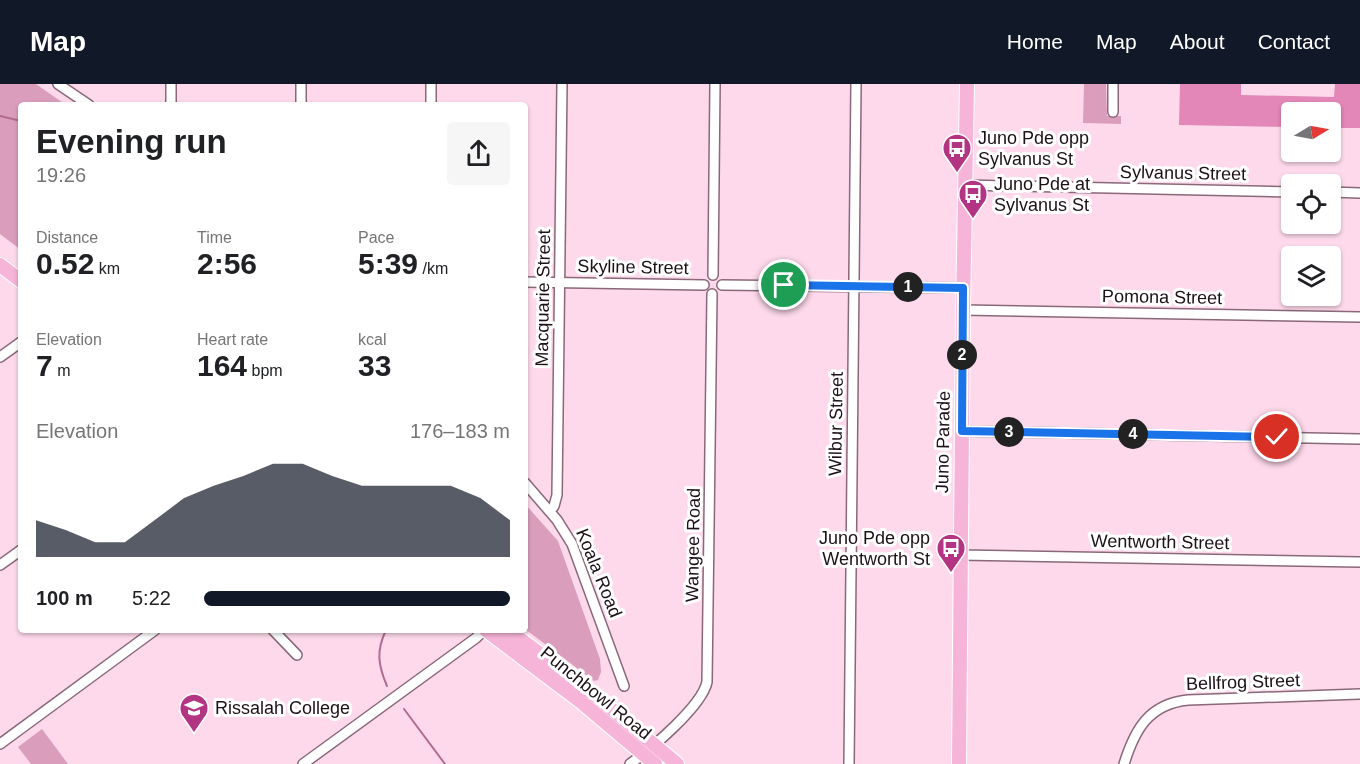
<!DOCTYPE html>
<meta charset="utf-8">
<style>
:root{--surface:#fff;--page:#f6f6f6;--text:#202124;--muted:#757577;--accent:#111827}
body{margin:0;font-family:Helvetica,sans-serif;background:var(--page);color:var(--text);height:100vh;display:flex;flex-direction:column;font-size:22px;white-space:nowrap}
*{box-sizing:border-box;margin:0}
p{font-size:20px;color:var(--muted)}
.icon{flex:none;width:33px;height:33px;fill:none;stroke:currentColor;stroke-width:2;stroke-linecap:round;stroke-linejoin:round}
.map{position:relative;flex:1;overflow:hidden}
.drawer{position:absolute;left:18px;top:18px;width:510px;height:531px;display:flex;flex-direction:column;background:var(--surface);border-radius:6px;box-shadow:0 2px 4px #0004}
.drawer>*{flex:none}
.needle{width:39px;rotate:80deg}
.buttons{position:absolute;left:1281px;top:18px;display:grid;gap:12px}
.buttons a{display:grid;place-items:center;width:60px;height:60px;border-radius:6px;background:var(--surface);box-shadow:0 2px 4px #0004;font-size:30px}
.pin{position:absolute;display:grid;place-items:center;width:51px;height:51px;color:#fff;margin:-26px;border:3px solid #fff;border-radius:50%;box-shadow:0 2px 6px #0007}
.km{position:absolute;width:30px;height:30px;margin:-15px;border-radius:50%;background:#222;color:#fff;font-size:16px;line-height:30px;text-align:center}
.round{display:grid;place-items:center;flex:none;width:63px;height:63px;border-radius:6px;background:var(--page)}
.head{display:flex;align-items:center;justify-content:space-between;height:102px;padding:0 18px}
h1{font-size:33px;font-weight:700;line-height:45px}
.metrics{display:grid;grid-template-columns:repeat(3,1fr);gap:9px;height:102px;padding:6px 18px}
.metrics div{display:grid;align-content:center}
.metrics b{font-size:30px;font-weight:700}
.metrics small{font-size:16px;font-weight:400}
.metrics p{font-size:16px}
.chart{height:168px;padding:12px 18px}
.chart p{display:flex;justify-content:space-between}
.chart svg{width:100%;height:108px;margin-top:6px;fill:var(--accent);opacity:.7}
ul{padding:0 18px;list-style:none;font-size:20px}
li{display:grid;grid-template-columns:96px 72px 1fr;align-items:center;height:45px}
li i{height:15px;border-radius:8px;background:var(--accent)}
header{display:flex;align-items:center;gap:36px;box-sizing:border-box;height:84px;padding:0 30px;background:var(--accent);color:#fff}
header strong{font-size:28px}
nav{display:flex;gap:33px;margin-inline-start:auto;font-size:21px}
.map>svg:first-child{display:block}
.green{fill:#da9ebc}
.forest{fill:#e387b8}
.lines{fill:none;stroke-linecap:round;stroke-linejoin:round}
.stream{stroke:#b06b8f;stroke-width:2}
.street-casing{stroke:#896878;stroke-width:12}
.primary-casing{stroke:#fff;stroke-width:16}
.street{stroke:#fff;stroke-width:9}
.primary{stroke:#f6b4d8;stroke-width:14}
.route-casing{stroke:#fff;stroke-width:12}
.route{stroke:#1a73e8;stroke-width:8}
.labels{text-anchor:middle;stroke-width:6;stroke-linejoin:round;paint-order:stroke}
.poi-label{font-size:18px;fill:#1d1017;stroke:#fff;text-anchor:start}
.street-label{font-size:18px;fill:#1d1017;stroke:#fff}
</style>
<header>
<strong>Map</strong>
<nav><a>Home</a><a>Map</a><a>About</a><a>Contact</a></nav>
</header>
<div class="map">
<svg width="1360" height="680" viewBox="0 0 1360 680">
<rect width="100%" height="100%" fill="#fed9eb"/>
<g class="green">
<polygon points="0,0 36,0 66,21 21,21 21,166 0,150"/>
<polygon points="1084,0 1106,0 1107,32 1121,32 1121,40 1083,39"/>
<polygon points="525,420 558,457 600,575 601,588 598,596 594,597 525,545"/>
<polygon points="42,645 68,680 31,680 18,663"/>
</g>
<polygon class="forest" points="1180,0 1241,0 1241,11 1334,13 1335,0 1360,0 1360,44 1331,44 1330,28 1292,28 1291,43 1179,41"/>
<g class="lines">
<g class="stream">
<polyline points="0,32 21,37"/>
<path d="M 386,546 C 376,567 378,581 387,602"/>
<polyline points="404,625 445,680"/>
</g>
<g class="street-casing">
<g id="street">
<polyline points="58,0 89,21"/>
<polyline points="171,21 171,0"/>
<polyline points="301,21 301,0"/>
<polyline points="431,21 431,0"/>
<polyline points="1113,28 1113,0"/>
<polyline points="965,101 1292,108"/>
<polyline points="1330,108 1360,109"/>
<polyline points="713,191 715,0"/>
<polyline points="525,198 704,201"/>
<polyline points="722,201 963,204"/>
<polyline points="963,226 1360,233"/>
<polyline points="0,273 21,258"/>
<polyline points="962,347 1360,355"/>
<polyline points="525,399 557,436 572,460 624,602"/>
<polyline points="550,427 554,422 557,411 562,0"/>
<polyline points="960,471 1360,478"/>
<polyline points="0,481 21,466"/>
<polyline points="273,546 297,571"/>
<polyline points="0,660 155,546"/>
<polyline points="303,680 476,554 484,546"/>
<path d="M 630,680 C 651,665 702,622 707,598 L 712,210"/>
<polyline points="849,680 856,0"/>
<path d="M 1124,680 C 1135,645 1149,620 1188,616 L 1360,610"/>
</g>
</g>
<g class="primary-casing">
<g id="primary">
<polyline points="0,181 21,197"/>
<polyline points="486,546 580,617 655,680"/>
<polyline points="508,546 597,613 677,680"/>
<polyline points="959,680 963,226 967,0"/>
</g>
</g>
<use href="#street" class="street"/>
<use href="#primary" class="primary"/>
</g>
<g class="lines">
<g class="route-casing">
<polyline id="route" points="784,201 963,204 962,347 1277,353"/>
</g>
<use href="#route" class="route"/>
</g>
<defs>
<g id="bus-pin" transform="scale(1.5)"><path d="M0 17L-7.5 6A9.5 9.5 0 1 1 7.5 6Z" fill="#b33482" stroke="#fff"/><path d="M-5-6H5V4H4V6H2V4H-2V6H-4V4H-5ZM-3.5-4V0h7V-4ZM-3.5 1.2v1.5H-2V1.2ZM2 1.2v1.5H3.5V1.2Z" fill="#fff"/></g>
<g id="university-pin" transform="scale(1.5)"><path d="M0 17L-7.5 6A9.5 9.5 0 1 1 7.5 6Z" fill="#b33482" stroke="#fff"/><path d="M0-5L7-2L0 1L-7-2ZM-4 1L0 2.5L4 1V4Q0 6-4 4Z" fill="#fff"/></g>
</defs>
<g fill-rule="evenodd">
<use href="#bus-pin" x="957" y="64"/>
<use href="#bus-pin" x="973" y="110"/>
<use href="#bus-pin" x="951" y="464"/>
<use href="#university-pin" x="194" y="624"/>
</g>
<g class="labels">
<g class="poi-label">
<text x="978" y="60">Juno Pde opp<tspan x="978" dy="21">Sylvanus St</tspan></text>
<text x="994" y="106">Juno Pde at<tspan x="994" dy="21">Sylvanus St</tspan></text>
<text x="930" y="460" text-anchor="end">Juno Pde opp<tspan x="930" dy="21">Wentworth St</tspan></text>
<text x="215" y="630">Rissalah College</text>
</g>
<g class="street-label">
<text transform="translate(1183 89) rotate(1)" y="6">Sylvanus Street</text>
<text transform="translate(633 183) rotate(1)" y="6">Skyline Street</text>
<text transform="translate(1162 213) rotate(1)" y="6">Pomona Street</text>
<text transform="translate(543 214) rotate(-89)" y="6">Macquarie Street</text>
<text transform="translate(836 340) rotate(-89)" y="6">Wilbur Street</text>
<text transform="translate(943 358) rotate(-89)" y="6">Juno Parade</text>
<text transform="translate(1160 458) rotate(1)" y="6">Wentworth Street</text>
<text transform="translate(693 461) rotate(-89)" y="6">Wangee Road</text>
<text transform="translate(599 489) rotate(68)" y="6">Koala Road</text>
<text transform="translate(1243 598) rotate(-2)" y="6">Bellfrog Street</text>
<text transform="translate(596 609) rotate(39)" y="6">Punchbowl Road</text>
</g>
</g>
</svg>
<div class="buttons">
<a><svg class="needle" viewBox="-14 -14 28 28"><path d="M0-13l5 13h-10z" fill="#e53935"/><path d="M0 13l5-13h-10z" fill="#757577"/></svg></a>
<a><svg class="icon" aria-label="locate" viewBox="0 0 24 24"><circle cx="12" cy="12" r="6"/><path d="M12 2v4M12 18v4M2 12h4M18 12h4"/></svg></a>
<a><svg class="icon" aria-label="layers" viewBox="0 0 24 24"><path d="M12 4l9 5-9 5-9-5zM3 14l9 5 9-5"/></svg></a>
</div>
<div class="pin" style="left:784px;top:201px;background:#1e9e55"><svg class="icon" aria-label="arrive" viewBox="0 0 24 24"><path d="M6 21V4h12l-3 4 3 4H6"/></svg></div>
<div class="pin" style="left:1277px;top:353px;background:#d93025"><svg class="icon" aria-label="check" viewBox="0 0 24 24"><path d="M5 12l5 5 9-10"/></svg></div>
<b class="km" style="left:908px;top:203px">1</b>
<b class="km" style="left:962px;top:271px">2</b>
<b class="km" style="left:1009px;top:348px">3</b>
<b class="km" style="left:1133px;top:350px">4</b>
<section class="drawer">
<div class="head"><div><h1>Evening run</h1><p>19:26</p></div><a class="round"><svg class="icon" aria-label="share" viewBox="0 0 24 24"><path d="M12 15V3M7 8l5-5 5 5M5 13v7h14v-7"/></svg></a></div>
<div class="metrics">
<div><p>Distance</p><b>0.52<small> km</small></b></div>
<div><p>Time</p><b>2:56</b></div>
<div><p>Pace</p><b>5:39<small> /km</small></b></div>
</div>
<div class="metrics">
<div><p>Elevation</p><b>7<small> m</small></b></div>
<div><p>Heart rate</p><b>164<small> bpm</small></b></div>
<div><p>kcal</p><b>33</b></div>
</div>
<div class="chart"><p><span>Elevation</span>176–183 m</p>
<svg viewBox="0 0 160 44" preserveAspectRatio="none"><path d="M0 44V29L10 33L20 38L30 38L40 29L50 20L60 15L70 11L80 6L90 6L100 11L110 15L120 15L130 15L140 15L150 20L160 29V44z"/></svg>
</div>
<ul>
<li><b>100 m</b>5:22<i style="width:100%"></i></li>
</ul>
</section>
</div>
